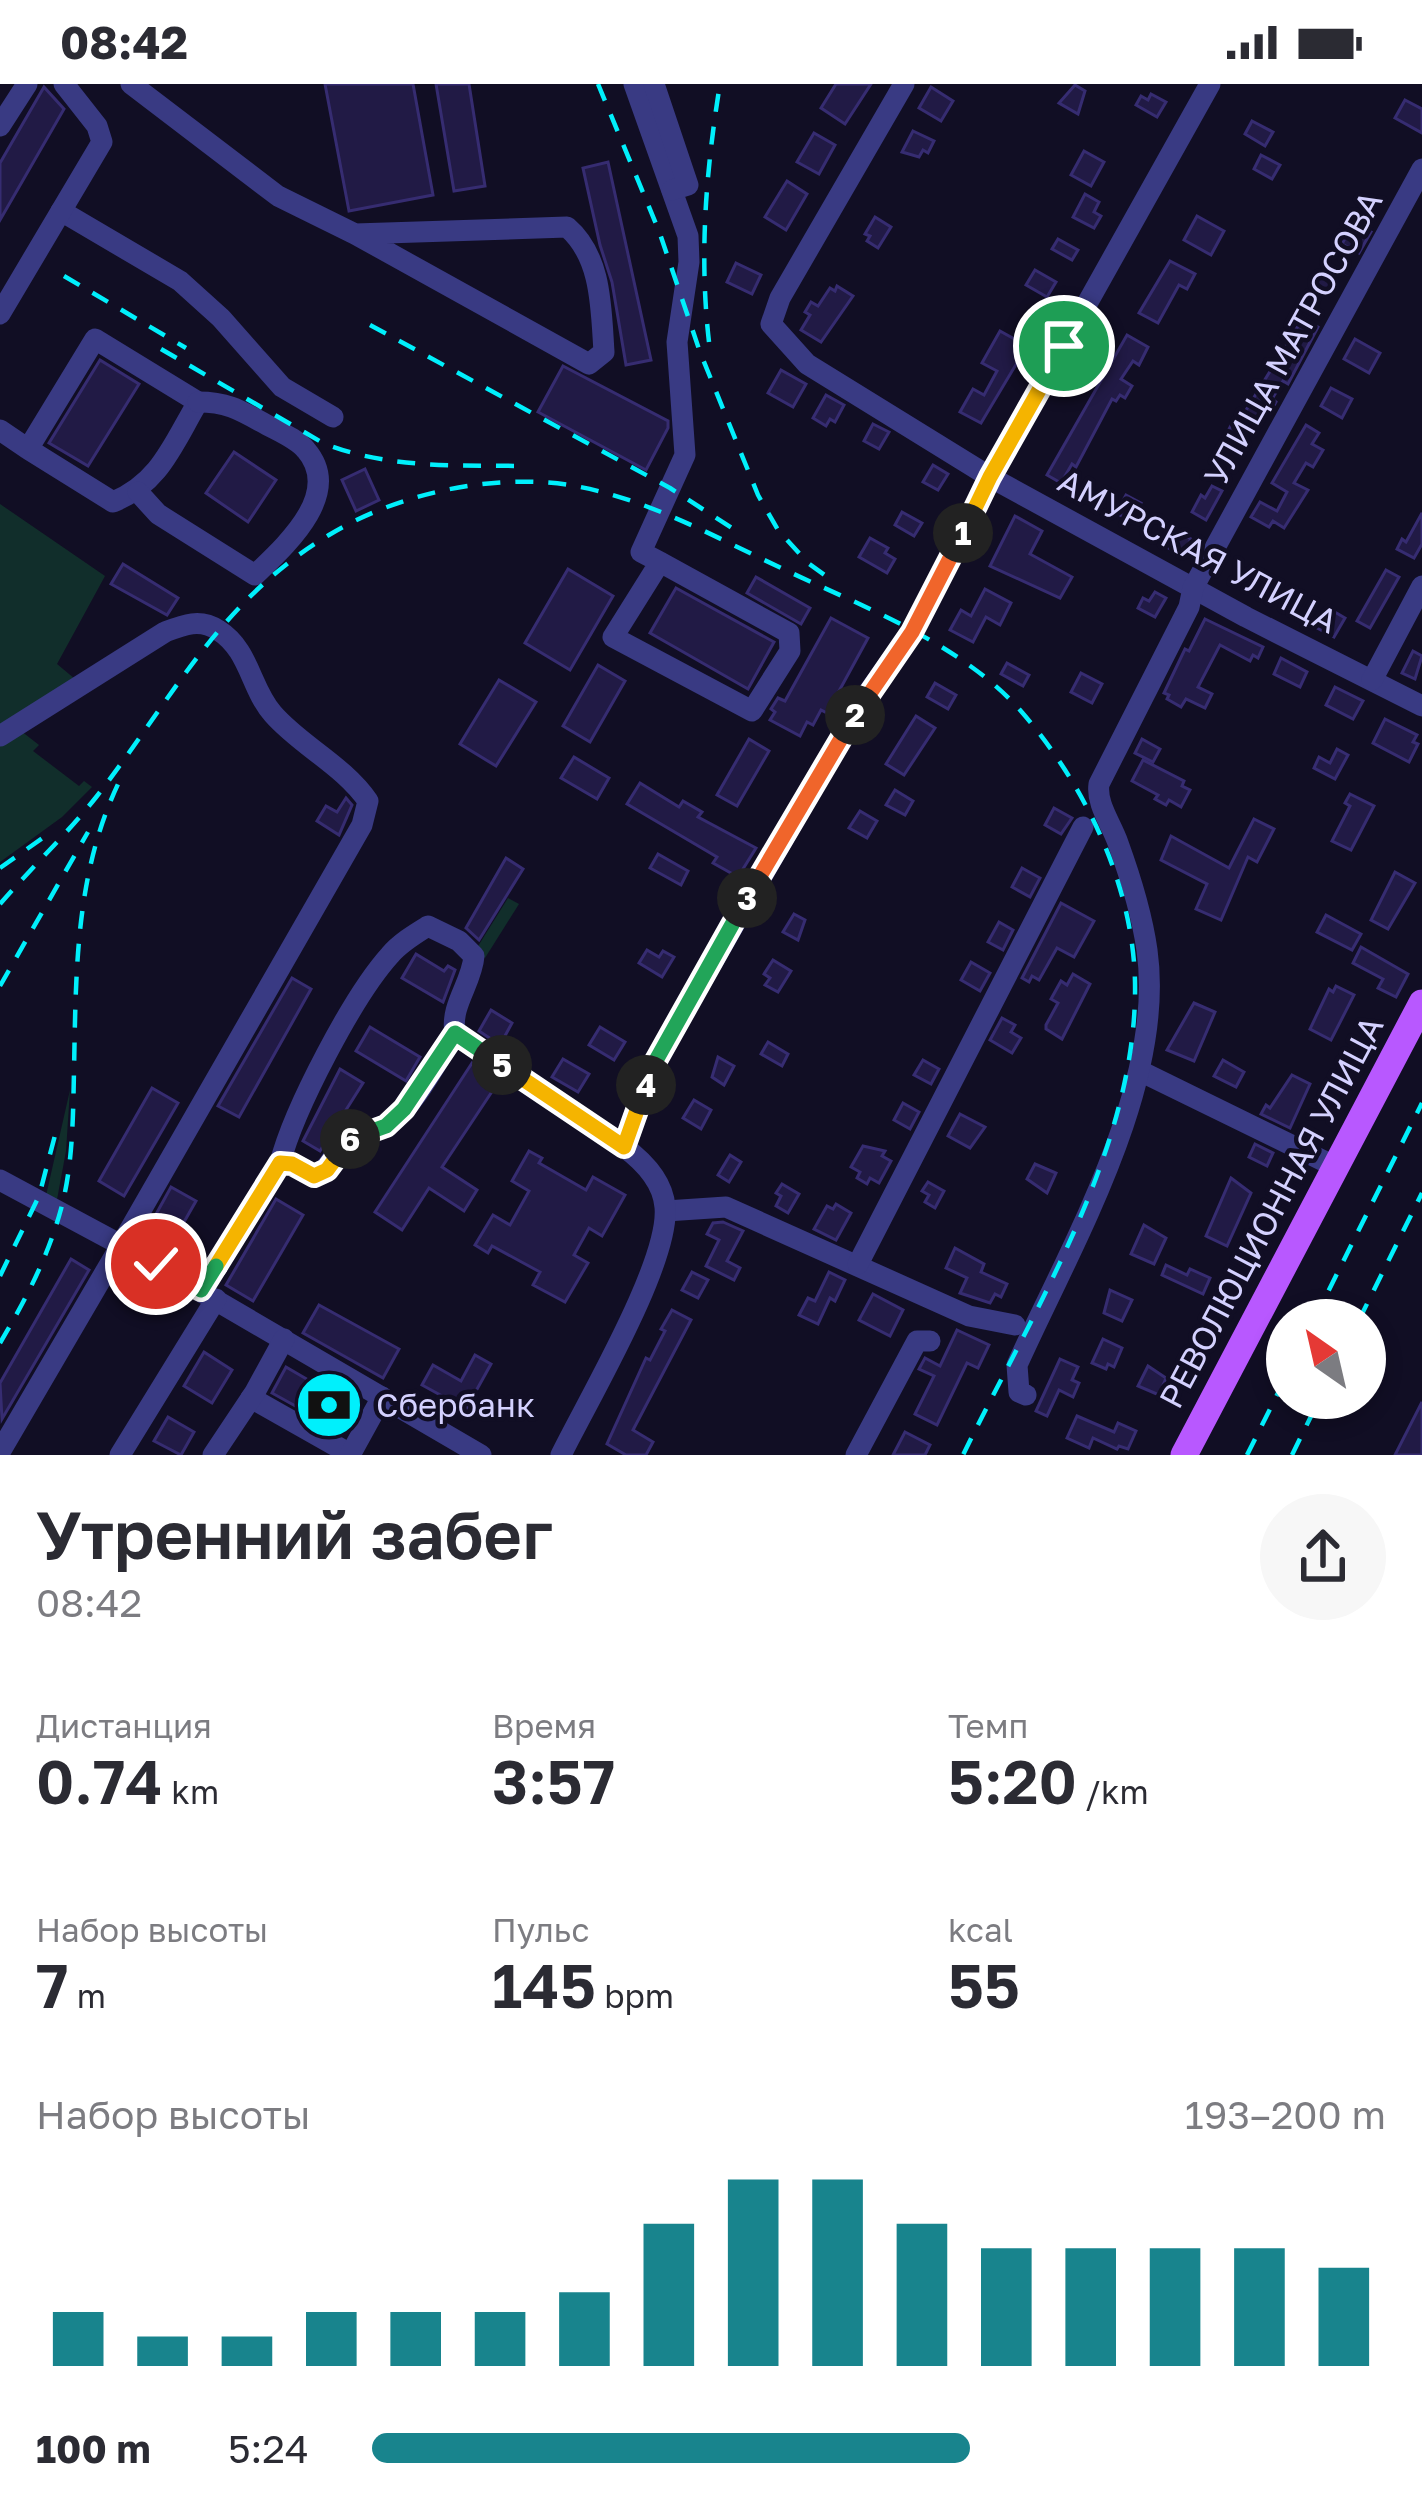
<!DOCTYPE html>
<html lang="ru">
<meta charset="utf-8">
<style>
:root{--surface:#fff;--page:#f7f7f7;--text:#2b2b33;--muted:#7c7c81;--accent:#18848d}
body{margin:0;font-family:"Golos Text",sans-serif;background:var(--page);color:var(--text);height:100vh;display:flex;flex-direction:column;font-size:45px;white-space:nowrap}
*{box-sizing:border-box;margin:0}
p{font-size:39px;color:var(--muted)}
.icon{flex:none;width:66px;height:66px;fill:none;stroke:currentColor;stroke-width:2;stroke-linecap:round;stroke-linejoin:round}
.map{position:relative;height:1371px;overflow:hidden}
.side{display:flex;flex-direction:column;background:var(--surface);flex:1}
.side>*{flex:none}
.needle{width:78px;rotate:326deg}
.controls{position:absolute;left:1266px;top:1215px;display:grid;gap:24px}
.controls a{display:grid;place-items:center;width:120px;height:120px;border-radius:50%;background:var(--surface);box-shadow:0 6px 18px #0003;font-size:60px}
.pin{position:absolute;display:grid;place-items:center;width:102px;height:102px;color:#fff;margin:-51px;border:6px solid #fff;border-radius:50%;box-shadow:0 3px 12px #0007}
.km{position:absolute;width:60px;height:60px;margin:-30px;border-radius:50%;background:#222;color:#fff;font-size:33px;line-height:60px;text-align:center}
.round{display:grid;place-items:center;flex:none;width:126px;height:126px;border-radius:63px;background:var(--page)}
.head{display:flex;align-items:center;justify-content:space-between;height:204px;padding:0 36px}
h1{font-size:66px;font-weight:600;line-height:90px}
.stats{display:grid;grid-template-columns:repeat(3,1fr);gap:18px;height:204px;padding:12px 36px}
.stats div{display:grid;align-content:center}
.stats b{font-size:60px;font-weight:600}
.stats small{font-size:33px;font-weight:400}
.stats p{font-size:33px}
.chart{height:336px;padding:24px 36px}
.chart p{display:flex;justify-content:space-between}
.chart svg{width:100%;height:216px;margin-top:12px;stroke:var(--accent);stroke-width:6}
ul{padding:0 36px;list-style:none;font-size:39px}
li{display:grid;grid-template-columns:192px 144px 1fr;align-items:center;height:90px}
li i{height:30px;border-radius:15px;background:var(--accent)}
.status{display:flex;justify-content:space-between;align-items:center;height:84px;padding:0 60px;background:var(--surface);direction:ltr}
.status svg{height:33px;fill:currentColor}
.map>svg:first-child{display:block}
.green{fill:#112e2b}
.building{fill:#211a45;stroke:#362c71;stroke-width:3}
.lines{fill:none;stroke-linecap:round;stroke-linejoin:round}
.minor{stroke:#393a83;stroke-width:21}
.major{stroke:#b858ff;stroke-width:27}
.rail{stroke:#00f0fc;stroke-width:4.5;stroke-dasharray:18 15;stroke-linecap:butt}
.split-1-casing{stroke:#fff;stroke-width:24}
.split-2-casing{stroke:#fff;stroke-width:24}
.split-3-casing{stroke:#fff;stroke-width:24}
.split-4-casing{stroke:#fff;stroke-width:24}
.split-5-casing{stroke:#fff;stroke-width:24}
.split-6-casing{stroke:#fff;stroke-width:24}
.split-7-casing{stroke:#fff;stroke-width:24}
.split-8-casing{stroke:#fff;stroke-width:24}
.split-1{stroke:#f5b400;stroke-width:15}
.split-2{stroke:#f0652b;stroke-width:15}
.split-3{stroke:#f0652b;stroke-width:15}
.split-4{stroke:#22a559;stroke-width:15}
.split-5{stroke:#f5b400;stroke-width:15}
.split-6{stroke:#22a559;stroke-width:15}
.split-7{stroke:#f5b400;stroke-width:15}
.split-8{stroke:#22a559;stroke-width:15}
.labels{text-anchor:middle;stroke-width:9;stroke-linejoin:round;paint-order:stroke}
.street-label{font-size:33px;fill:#d4d1ff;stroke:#110e24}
.poi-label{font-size:33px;fill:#d4d1ff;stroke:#110e24;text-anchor:start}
</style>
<div class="status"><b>08:42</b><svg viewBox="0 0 49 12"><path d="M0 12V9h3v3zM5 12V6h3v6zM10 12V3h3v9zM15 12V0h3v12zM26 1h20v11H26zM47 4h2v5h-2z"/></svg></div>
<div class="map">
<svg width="1422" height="1371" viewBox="0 0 1422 1371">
<rect width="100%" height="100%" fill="#110e24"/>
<g class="green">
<polygon points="0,420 105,492 57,580 75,595 0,643"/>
<polygon points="21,647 39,661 33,667 79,702 84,697 92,703 62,733 0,778 0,660"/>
<polygon points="508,814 519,820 485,874 475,867"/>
<polygon points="70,1006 66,1067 56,1121 45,1116"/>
</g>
<g class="building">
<polygon points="325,0 413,0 433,111 349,127"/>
<polygon points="436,0 469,0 485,102 454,107"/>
<polygon points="836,0 871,0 845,40 821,24"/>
<polygon points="1075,1 1085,7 1078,30 1059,19"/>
<polygon points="44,3 64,25 0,136 0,79"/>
<polygon points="931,3 953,17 941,37 919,24"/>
<polygon points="1151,10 1166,18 1157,33 1136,21 1141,12 1148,16"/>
<polygon points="1405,16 1422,25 1422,49 1395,34"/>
<polygon points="1252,37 1273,48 1265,62 1245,50"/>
<polygon points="913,47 934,57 928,69 923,66 919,73 902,68"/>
<polygon points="814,49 835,61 819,90 797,78"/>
<polygon points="1084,67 1104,78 1091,102 1071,91"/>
<polygon points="1261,71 1280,81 1272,95 1254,85"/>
<polygon points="608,78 651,276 626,281 612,198 600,161 583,84"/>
<polygon points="787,97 807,110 786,146 765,133"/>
<polygon points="1085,110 1099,118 1094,128 1101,132 1094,144 1073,133"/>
<polygon points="1197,132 1224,147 1211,171 1184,156"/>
<polygon points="875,133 891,143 878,164 867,157 870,152 865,150"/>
<polygon points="1353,139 1371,148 1359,169 1342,160"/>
<polygon points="1058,155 1078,166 1072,176 1052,165"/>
<polygon points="1170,177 1195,190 1187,205 1179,201 1158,239 1139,229"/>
<polygon points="736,179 761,191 752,210 727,198"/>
<polygon points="1035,186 1056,198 1047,213 1026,201"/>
<polygon points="1320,190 1335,198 1327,213 1312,205"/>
<polygon points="837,202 853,212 821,258 801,246 810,231 805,228 811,218 818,222 830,204 835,207"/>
<polygon points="1303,234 1318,243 1288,300 1283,297 1272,315 1276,318 1270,329 1261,325 1241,360 1226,351 1237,330 1243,331"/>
<polygon points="1000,247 1027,262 981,339 960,328 973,305 984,311 997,287 982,279"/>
<polygon points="1127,251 1148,263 1139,281 1133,277 1121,295 1132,302 1125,314 1120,311 1116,317 1112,315 1076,383 1072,380 1061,399 1047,391"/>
<polygon points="1355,255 1380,269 1369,289 1344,275"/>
<polygon points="100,276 139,300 88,382 49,359"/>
<polygon points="563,282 668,337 668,344 646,386 538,328"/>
<polygon points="781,286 806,300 793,323 768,309"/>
<polygon points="1331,304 1352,315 1342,334 1321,322"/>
<polygon points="826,311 844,321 835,338 830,335 826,342 813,334"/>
<polygon points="873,340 889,348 879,365 864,357"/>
<polygon points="1306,341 1319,349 1312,360 1323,366 1313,383 1306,379 1294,399 1308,406 1284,444 1273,437 1269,443 1251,433 1260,418 1277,427 1287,408 1272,399"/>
<polygon points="234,368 276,396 248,438 206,409"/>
<polygon points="933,381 948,390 938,406 923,398"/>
<polygon points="365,385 379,416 356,427 342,396"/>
<polygon points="1212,402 1222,407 1206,436 1192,428 1201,411 1205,414"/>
<polygon points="1126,411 1141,419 1131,437 1116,429"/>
<polygon points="902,428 922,439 914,452 895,441"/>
<polygon points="1422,429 1422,460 1414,474 1397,465 1402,455 1406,458"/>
<polygon points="1015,432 1042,447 1030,470 1072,493 1060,514 990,482"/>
<polygon points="1175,445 1191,455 1182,472 1165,462"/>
<polygon points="870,454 888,464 885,469 895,475 887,489 859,473"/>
<polygon points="123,480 178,514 167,531 111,500"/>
<polygon points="568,485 613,512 570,586 525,559"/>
<polygon points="1386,486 1399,493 1370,544 1357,537"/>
<polygon points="756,493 810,524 801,540 747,509"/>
<polygon points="676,504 774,558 748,605 650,549"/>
<polygon points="985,505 1011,519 1000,541 986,533 973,558 950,546 961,526 971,532"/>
<polygon points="1155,508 1166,514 1155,533 1138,524 1143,514 1149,517"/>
<polygon points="1328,524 1345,534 1334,553 1317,544"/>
<polygon points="831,534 868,554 827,629 821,626 813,641 807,638 800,652 770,636 775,628 771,625 778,614 785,617"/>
<polygon points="1205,535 1263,563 1258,574 1253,571 1250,577 1220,561 1198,603 1212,610 1205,624 1186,615 1181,623 1167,615 1169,611 1164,609 1185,565 1189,567"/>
<polygon points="1413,567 1422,572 1415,595 1402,589"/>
<polygon points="1281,574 1307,588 1300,603 1274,590"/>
<polygon points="1007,579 1029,591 1023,602 1001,590"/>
<polygon points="598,581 625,597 590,658 563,642"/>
<polygon points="1081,589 1102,600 1092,619 1071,608"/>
<polygon points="499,596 536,618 496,682 460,660"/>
<polygon points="935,599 956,611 948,625 927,613"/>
<polygon points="1335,603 1363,617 1353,635 1326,621"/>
<polygon points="916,632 935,644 904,691 886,680"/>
<polygon points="1385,635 1417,651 1413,658 1418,660 1409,678 1373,659"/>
<polygon points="749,655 769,667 737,722 717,711"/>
<polygon points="1142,655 1160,665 1153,678 1135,669"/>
<polygon points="1337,665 1348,671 1335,695 1314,684 1319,673 1330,679"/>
<polygon points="574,673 609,694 597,715 561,694"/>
<polygon points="1143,676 1184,697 1182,702 1190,706 1181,723 1169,716 1166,721 1155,715 1158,711 1132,697"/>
<polygon points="640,699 679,723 683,717 702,728 698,733 756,764 738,793 713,779 717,773 627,720"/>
<polygon points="895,706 913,717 905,731 886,721"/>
<polygon points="1350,710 1374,722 1351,766 1332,757 1350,722 1345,719"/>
<polygon points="346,714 352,721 339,751 317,737 326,722 337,728"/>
<polygon points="1054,724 1072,734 1061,750 1045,741"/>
<polygon points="860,727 877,737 867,754 849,744"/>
<polygon points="1254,735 1274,745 1257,778 1248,773 1221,836 1196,825 1207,800 1161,776 1171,752 1229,784"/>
<polygon points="658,770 688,787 681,801 650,784"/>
<polygon points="506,774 523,785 479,856 466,844"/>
<polygon points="1022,784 1040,794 1030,813 1012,803"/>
<polygon points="1395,788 1415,799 1388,845 1371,836"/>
<polygon points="1061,819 1094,837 1074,873 1057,864 1039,896 1032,892 1029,898 1022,894"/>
<polygon points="794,830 805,836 798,856 783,848"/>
<polygon points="1326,831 1361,850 1352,866 1317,848"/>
<polygon points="999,838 1013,846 1003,866 988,858"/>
<polygon points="1361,863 1408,890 1396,913 1378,904 1383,895 1353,879"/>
<polygon points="647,866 659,873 663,867 674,873 662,893 639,879"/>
<polygon points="416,870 444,887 448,882 455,886 443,918 402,894"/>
<polygon points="773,876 791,887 778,908 765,901 770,894 764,890"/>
<polygon points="971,878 990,889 980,907 961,896"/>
<polygon points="1073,890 1090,900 1062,955 1046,945 1046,941 1058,919 1051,915 1061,897 1067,901"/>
<polygon points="292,894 311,905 239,1033 218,1022"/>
<polygon points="1336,902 1354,911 1331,956 1310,945 1329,905 1333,908"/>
<polygon points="1194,919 1215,928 1194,977 1167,966"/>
<polygon points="491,926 512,939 500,961 479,947"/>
<polygon points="1002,934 1015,941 1011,948 1021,954 1012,969 990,956"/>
<polygon points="370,943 420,973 406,997 356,967"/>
<polygon points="600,943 625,958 614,976 589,961"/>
<polygon points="768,958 788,970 782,982 761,970"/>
<polygon points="718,973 734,982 724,1001 712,993"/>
<polygon points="563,975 589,990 578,1008 552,993"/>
<polygon points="923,976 939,985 931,1000 914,991"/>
<polygon points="1223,976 1244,988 1236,1003 1214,992"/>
<polygon points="472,979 499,997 442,1083 477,1106 464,1127 429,1104 402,1146 375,1128"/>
<polygon points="340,985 363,999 320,1067 303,1057"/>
<polygon points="1292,991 1310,1000 1290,1044 1261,1030 1266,1021 1270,1024"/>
<polygon points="152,1004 178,1019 124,1112 99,1097"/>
<polygon points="694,1016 711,1026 701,1045 683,1034"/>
<polygon points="903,1019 919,1028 910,1045 894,1036"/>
<polygon points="960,1030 985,1043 970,1064 948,1052"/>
<polygon points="1255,1060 1273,1069 1267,1082 1249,1073"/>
<polygon points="863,1062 885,1067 882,1072 891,1077 879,1099 870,1094 867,1100 857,1094 860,1088 851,1083"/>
<polygon points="529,1067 542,1074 539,1079 586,1106 593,1093 625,1111 602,1152 589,1144 574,1171 588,1179 565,1218 533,1201 540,1188 492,1162 488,1169 475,1161 493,1131 510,1141 529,1107 512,1097"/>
<polygon points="730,1071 741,1078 729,1098 718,1091"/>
<polygon points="1035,1080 1056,1089 1047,1109 1027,1095"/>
<polygon points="1231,1094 1251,1109 1227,1162 1206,1152"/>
<polygon points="928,1098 944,1107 935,1124 925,1118 929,1111 922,1107"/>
<polygon points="782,1100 799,1110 788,1129 776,1122 781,1112 776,1109"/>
<polygon points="171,1103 196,1117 168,1166 144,1152"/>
<polygon points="276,1115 303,1131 253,1217 226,1201"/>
<polygon points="836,1120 851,1129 836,1156 814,1145 827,1122 833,1125"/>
<polygon points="723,1138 743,1147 727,1177 740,1184 734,1196 706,1182 719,1156 707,1150 713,1139"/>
<polygon points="1144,1141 1166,1154 1154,1180 1131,1170"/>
<polygon points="955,1164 984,1180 981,1188 1007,1200 1001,1213 995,1210 990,1219 960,1209 967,1194 946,1184"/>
<polygon points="71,1175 89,1186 2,1335 0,1299"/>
<polygon points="1166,1181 1187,1191 1190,1185 1210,1194 1203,1210 1162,1191"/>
<polygon points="692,1188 708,1196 698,1214 682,1206"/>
<polygon points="829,1188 845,1196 835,1217 830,1214 818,1240 799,1231 808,1214 815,1217"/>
<polygon points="1110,1206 1132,1216 1122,1237 1104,1229"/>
<polygon points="873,1210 903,1226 890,1252 859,1236"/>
<polygon points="319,1221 399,1265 383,1294 303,1249"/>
<polygon points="672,1226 691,1236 633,1346 653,1358 646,1371 626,1371 607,1360 646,1274 650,1276 665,1247 661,1245"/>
<polygon points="957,1246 989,1261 978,1284 967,1279 937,1341 915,1330 934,1292 919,1285 925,1274 940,1282"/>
<polygon points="1103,1255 1122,1264 1114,1283 1108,1280 1106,1285 1092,1279"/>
<polygon points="204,1268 232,1286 212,1319 184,1302"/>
<polygon points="475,1271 491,1280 466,1325 422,1301 433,1281 461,1297"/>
<polygon points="1060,1275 1078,1283 1072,1296 1079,1299 1073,1313 1059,1306 1047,1332 1036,1327"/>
<polygon points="1148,1282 1166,1294 1159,1311 1138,1302"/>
<polygon points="286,1283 358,1325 344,1349 272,1309"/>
<polygon points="1422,1318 1422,1371 1395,1371"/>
<polygon points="1077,1332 1114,1348 1118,1339 1136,1347 1128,1365 1119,1362 1117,1365 1093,1354 1089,1364 1067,1354"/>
<polygon points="168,1333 194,1348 181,1371 154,1357"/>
<polygon points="905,1348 930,1361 925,1371 893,1371"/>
</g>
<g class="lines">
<g class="minor">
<path d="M 131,0 L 278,112 L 355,150 L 589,280 L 604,268 C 601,224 602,173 567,143 L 355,150"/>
<polyline points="634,0 688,152 689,178 677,258 685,371 641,468 660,478 789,549 790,567 752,627 613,553 660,478"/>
<polyline points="654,0 688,101 672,106"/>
<polyline points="904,0 780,214 771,240 807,280 990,393 1246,533 1422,622"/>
<polyline points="0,42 27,0"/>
<polyline points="61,127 180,197 221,234 282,303 333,333"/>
<polyline points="0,230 102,58 97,42 64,0"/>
<path d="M 0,346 L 28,365 L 95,255 L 198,318 C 173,360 160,399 113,418 L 28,365"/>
<path d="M 138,408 L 158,430 L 255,491 C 285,462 344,410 306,366 C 297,355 280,348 267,341 C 240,326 228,318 198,318"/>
<polyline points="1372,596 1422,502"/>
<path d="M 0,652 L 165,548 C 183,541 200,534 218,546 C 250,566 250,604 273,630 C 301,662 343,681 368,717 L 362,741 L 121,1161 L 481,1371"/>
<polyline points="1140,987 1336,1083"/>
<path d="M 280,1079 C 294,1025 353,912 390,871 C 400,859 415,850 428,842 L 459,857 L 474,872 C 472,899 450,921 455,949"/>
<polyline points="0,1096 121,1161 0,1368"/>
<polyline points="666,1127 726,1123 969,1232 1015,1241"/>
<polyline points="858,1180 1083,743"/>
<path d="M 201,1206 L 280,1079 L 292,1080 L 314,1092 C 331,1084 332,1071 345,1058 C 356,1047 374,1050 388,1040 C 417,1020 436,978 455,949 L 624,1063"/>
<path d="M 1026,1311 L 1019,1308 L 1017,1281 C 1071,1161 1166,1001 1147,866 C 1142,831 1130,792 1118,759 C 1111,739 1096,720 1099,700 L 1189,523 L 1193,504 L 1422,85"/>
<polyline points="251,1314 350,1370"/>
<polyline points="120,1371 216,1215"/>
<polyline points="213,1371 255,1308 284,1255"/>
<polyline points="350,1371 382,1313"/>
<path d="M 561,1371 C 588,1316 670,1178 665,1123 C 663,1098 643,1077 624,1063 L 654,980 L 865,613 L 912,548 L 990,393 L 1210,0"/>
<polyline points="856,1371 917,1257 930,1257"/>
</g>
<polyline class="major" points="1184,1371 1422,919"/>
<g class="rail">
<polyline points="598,0 659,147 700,268 758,411 778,446 808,479 830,495"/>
<polyline points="64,192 186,264"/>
<polyline points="370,241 670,404 738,448"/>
<path d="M 709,258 C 699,171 706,86 720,0"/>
<path d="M 161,265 L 323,359 C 388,385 455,381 525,382"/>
<polyline points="0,784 44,753"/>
<path d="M 0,820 C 32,783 67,750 97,712 C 172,615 220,516 329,451 C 396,410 491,389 569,401 C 644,413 713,452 781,484 C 861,522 959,558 1020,626 C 1084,699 1133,799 1135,898 C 1138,1063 1033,1227 963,1371"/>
<polyline points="0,902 88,748"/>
<polyline points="0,1192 39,1112 58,1040"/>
<polyline points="1314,1236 1422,1019"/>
<polyline points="1359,1236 1422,1109"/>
<path d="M 0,1259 C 25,1217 48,1173 61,1125 C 73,1081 73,1032 74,987 C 76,888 75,790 119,698"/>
<polyline points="1247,1371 1287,1291"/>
<polyline points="1292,1371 1320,1314"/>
</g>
</g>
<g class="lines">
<g class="split-1-casing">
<polyline id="split-1" points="963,449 990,393 1064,262"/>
</g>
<g class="split-2-casing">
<polyline id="split-2" points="855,631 912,548 963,449"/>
</g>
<g class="split-3-casing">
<polyline id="split-3" points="747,814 855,631"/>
</g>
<g class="split-4-casing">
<polyline id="split-4" points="646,1001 654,980 747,814"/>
</g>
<g class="split-5-casing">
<polyline id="split-5" points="502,981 624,1063 646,1001"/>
</g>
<g class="split-6-casing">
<polyline id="split-6" points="350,1055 386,1042 404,1025 455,949 502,981"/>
</g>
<g class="split-7-casing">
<polyline id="split-7" points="216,1182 280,1079 292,1080 314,1092 327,1086 350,1055"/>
</g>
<g class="split-8-casing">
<polyline id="split-8" points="156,1180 201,1206 216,1182"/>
</g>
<use href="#split-1" class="split-1"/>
<use href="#split-2" class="split-2"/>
<use href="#split-3" class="split-3"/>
<use href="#split-4" class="split-4"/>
<use href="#split-5" class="split-5"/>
<use href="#split-6" class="split-6"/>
<use href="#split-7" class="split-7"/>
<use href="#split-8" class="split-8"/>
</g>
<defs>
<g id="bank-disc" transform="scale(3.45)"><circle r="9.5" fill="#00f0fc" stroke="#110e24"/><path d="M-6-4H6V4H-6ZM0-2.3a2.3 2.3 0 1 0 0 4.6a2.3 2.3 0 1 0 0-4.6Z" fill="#111"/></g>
</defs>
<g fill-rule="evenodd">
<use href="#bank-disc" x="329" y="1321"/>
</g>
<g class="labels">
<g class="street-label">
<text transform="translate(1293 254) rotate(-61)" y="12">УЛИЦА МАТРОСОВА</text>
<text transform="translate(1198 467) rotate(28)" y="12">АМУРСКАЯ УЛИЦА</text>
<text transform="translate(1271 1128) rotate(-62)" y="12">РЕВОЛЮЦИОННАЯ УЛИЦА</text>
</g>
<g class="poi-label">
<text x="376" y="1333">Сбербанк</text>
</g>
</g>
</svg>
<div class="controls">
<a><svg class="needle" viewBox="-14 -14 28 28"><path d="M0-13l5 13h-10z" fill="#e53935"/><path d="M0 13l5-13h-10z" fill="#7c7c81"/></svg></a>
</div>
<div class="pin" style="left:1064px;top:262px;background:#1e9e55"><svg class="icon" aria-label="arrive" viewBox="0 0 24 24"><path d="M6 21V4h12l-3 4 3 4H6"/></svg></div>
<div class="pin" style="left:156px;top:1180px;background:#d93025"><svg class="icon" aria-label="check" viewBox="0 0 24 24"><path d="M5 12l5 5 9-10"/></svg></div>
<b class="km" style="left:963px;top:449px">1</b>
<b class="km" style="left:855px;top:631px">2</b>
<b class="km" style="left:747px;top:814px">3</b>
<b class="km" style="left:646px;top:1001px">4</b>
<b class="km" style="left:502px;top:981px">5</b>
<b class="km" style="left:350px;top:1055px">6</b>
</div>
<section class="side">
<div class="head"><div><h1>Утренний забег</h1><p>08:42</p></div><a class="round"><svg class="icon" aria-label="share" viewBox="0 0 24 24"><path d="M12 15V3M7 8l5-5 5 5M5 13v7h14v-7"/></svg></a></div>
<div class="stats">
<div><p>Дистанция</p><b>0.74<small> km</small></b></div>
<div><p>Время</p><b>3:57</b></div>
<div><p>Темп</p><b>5:20<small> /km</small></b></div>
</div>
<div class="stats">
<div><p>Набор высоты</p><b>7<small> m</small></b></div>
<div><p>Пульс</p><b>145<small> bpm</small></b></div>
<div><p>kcal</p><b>55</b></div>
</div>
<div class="chart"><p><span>Набор высоты</span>193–200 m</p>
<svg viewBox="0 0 160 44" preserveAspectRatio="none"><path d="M5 44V33M15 44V38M25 44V38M35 44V33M45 44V33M55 44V33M65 44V29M75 44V15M85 44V6M95 44V6M105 44V15M115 44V20M125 44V20M135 44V20M145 44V20M155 44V24"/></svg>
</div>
<ul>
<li><b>100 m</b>5:24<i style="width:59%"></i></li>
</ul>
</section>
